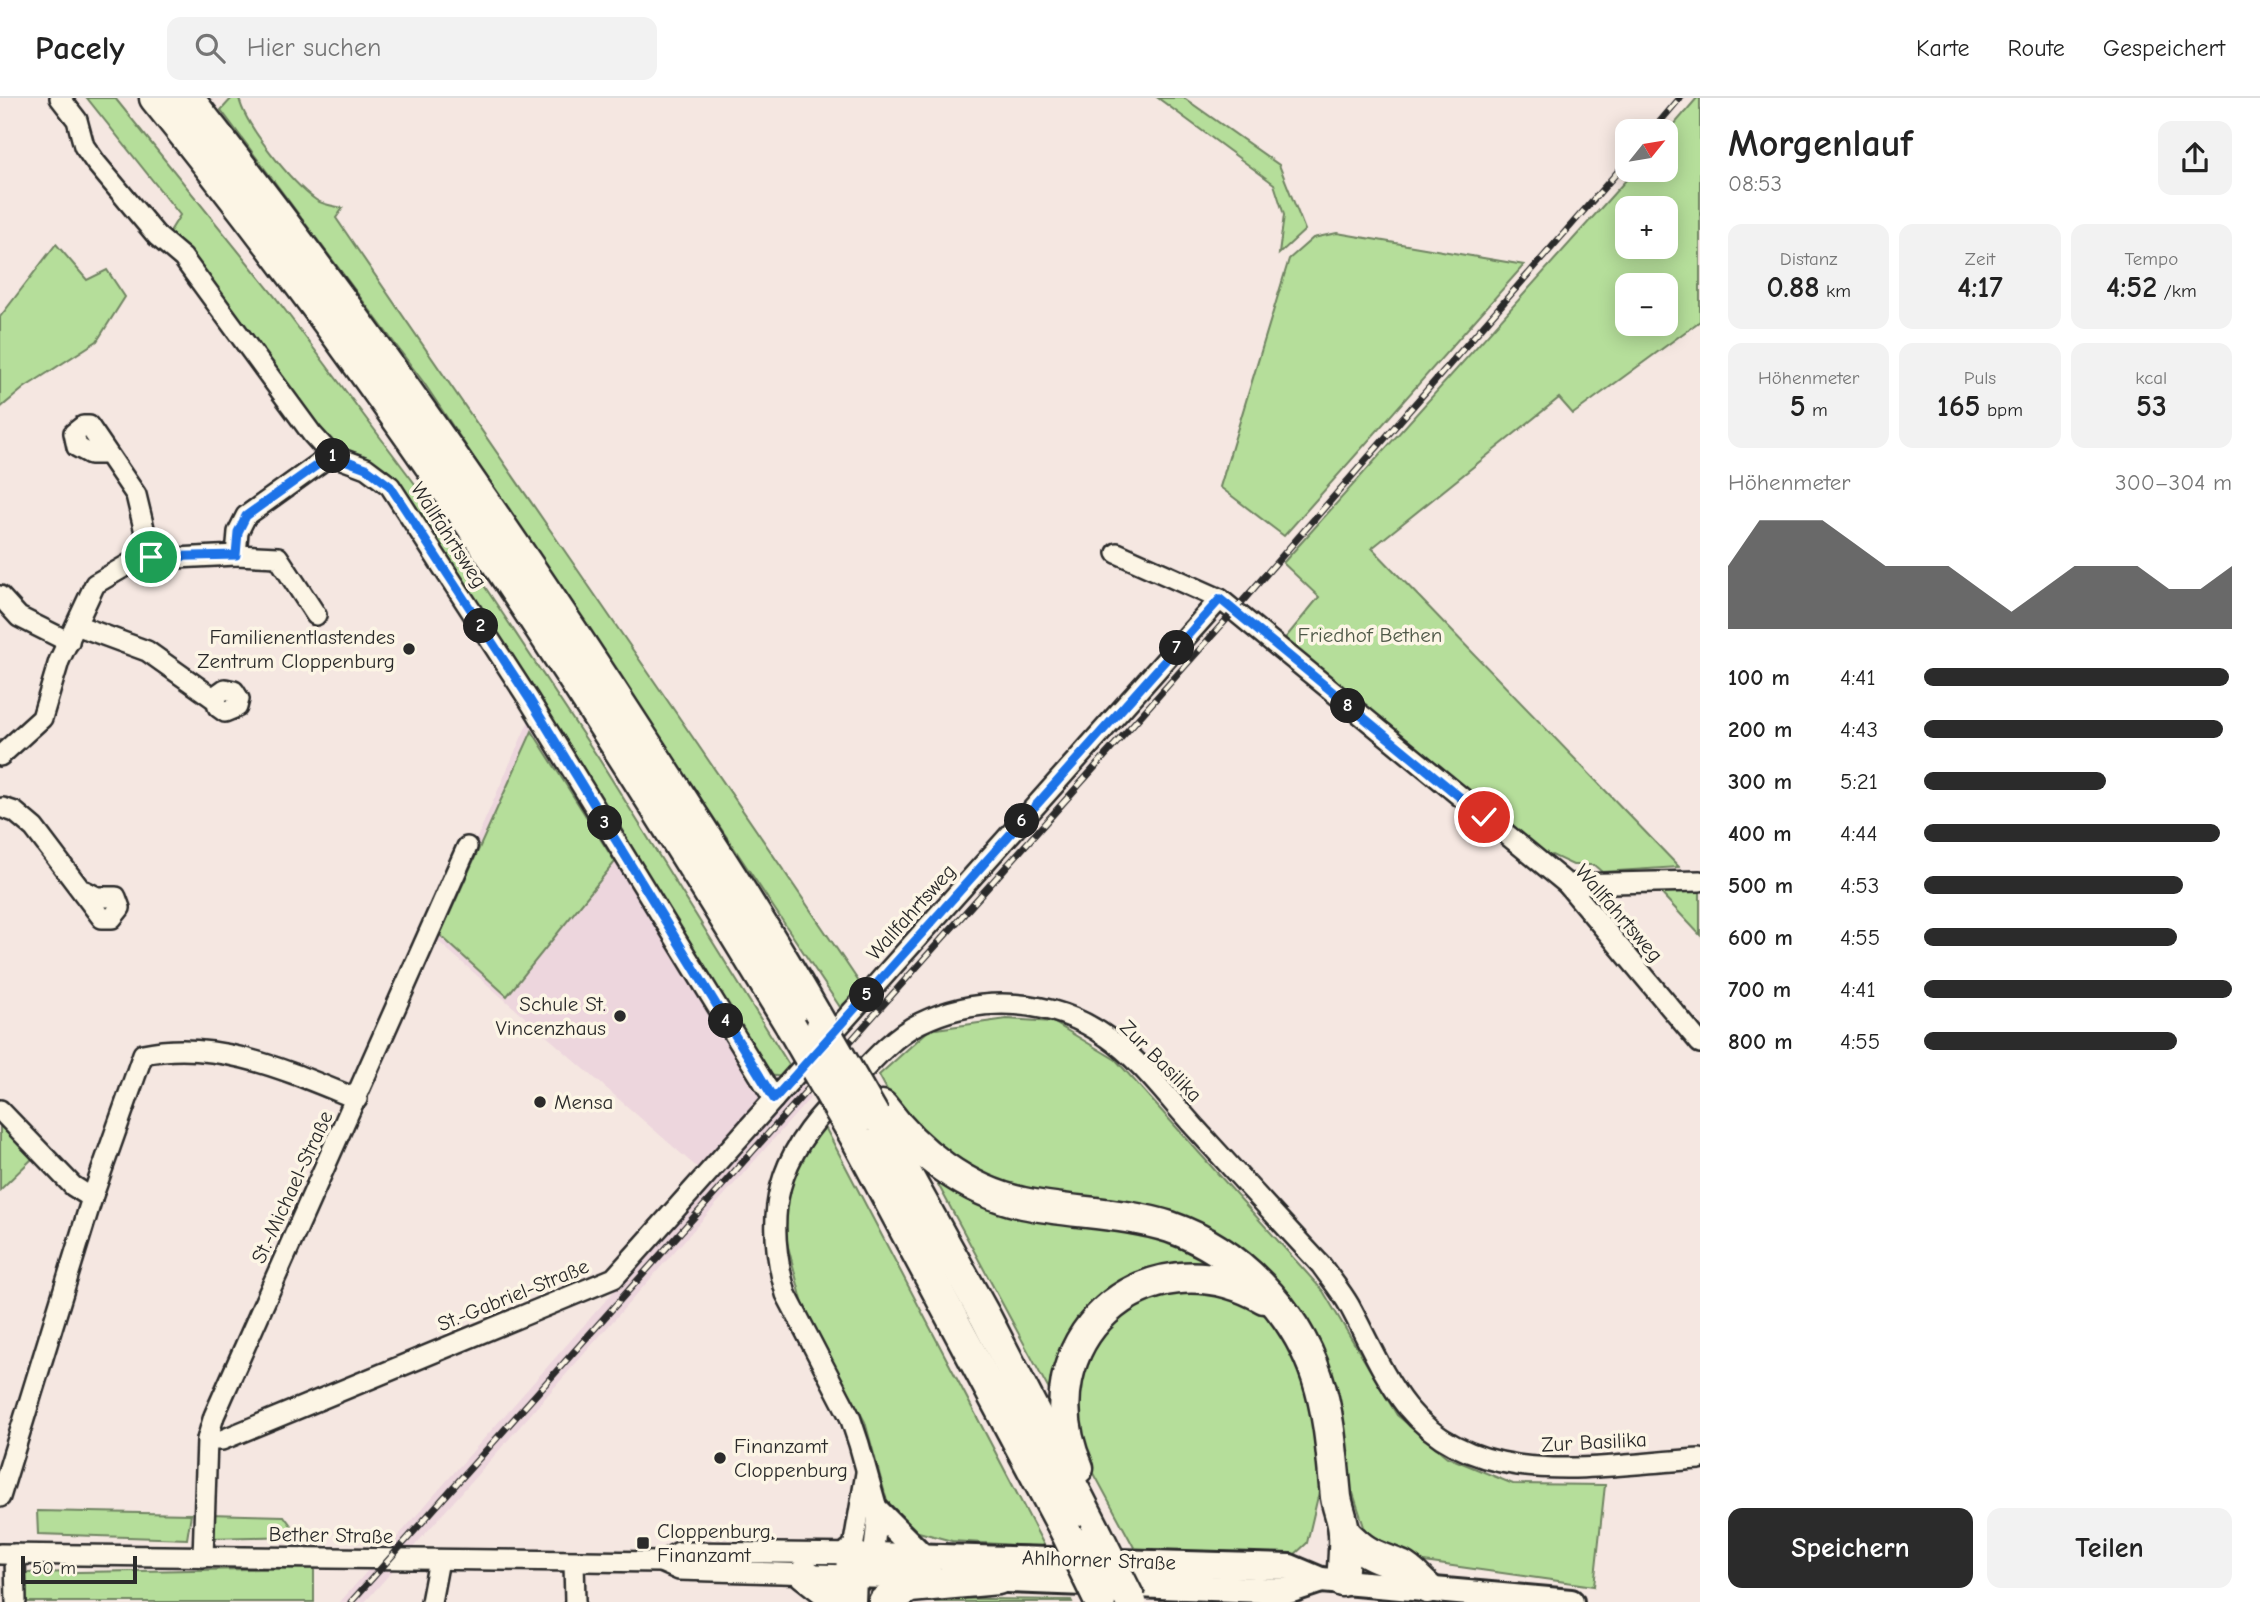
<!DOCTYPE html>
<html lang="de">
<meta charset="utf-8">
<style>
:root{--surface:#fff;--page:#f2f2f2;--text:#222;--muted:#767676;--line:#e0e0e0;--accent:#2b2b2b}
body{margin:0;font-family:"Comic Neue",sans-serif;background:var(--page);color:var(--text);height:100vh;display:flex;flex-direction:column;font-size:26px;white-space:nowrap}
*{box-sizing:border-box;margin:0}
p{font-size:23px;color:var(--muted)}
.icon{flex:none;width:38px;height:38px;fill:none;stroke:currentColor;stroke-width:2;stroke-linecap:round;stroke-linejoin:round}
.map{position:relative;flex:1;overflow:hidden}
.panel{display:flex;flex-direction:column;background:var(--surface);width:560px}
.panel>*{flex:none}
.needle{width:46px;rotate:60deg}
.fabs{position:absolute;left:1615px;top:21px;display:grid;gap:14px}
.fabs a{display:grid;place-items:center;width:63px;height:63px;border-radius:14px;background:var(--surface);box-shadow:0 4px 18px #0003;font-size:35px}
.scale{position:absolute;left:21px;bottom:18px;width:116px;box-sizing:border-box;padding-left:7px;border:4px solid #2b2b2b;border-top:0;font-size:19px;line-height:24px;white-space:nowrap;color:#2b2b2b;-webkit-text-stroke:5px #fcf5e5;paint-order:stroke}
.pin{position:absolute;display:grid;place-items:center;width:60px;height:60px;color:#fff;margin:-30px;border:4px solid #fff;border-radius:50%;box-shadow:0 2px 7px #0007}
.km{position:absolute;width:35px;height:35px;margin:-18px;border-radius:50%;background:#222;color:#fff;font-size:19px;line-height:35px;text-align:center}
.round{display:grid;place-items:center;flex:none;width:74px;height:74px;border-radius:14px;background:var(--page)}
.headline{display:flex;align-items:center;justify-content:space-between;height:119px;padding:0 28px}
h1{font-size:38px;font-weight:700;line-height:52px}
.stats{display:grid;grid-template-columns:repeat(3,1fr);gap:10px;height:119px;padding:7px 28px}
.stats div{display:grid;align-content:center;border-radius:14px;background:var(--page);text-align:center}
.stats b{font-size:30px;font-weight:700}
.stats small{font-size:19px;font-weight:400}
.stats p{font-size:19px}
.chart{height:196px;padding:14px 28px}
.chart p{display:flex;justify-content:space-between}
.chart svg{width:100%;height:126px;margin-top:7px;fill:var(--accent);opacity:.7}
.cta{display:flex;gap:14px;margin-top:auto;padding:14px 28px}
.cta a{flex:1;height:80px;border-radius:14px;background:var(--accent);color:#fff;font-size:28px;font-weight:700;line-height:80px;text-align:center}
.cta a+a{background:var(--page);color:var(--text)}
ul{padding:0 28px;list-style:none;font-size:23px}
li{display:grid;grid-template-columns:112px 84px 1fr;align-items:center;height:52px}
li i{height:18px;border-radius:9px;background:var(--accent)}
header{display:flex;align-items:center;gap:42px;box-sizing:border-box;height:98px;padding:0 35px;background:var(--surface);border-bottom:2px solid var(--line)}
header strong{font-size:33px}
nav{display:flex;gap:38px;margin-inline-start:auto;font-size:24px}
.search{width:490px;height:63px;background:var(--page);display:flex;align-items:center;gap:18px;box-sizing:border-box;padding:0 24px;border-radius:14px;color:var(--muted);font-size:26px}
main{display:flex;flex:1;min-height:0}
.map>svg:first-child{display:block}
.built{fill:#edd6dd}
.green{fill:#b5de9a;stroke:#708462;stroke-width:2;fill-rule:evenodd}
.lines{fill:none;stroke-linecap:round;stroke-linejoin:round}
.minor-casing{stroke:#2b2b2b;stroke-width:24}
.major-casing{stroke:#2b2b2b;stroke-width:30}
.highway-casing{stroke:#2b2b2b;stroke-width:35}
.minor{stroke:#fcf5e5;stroke-width:19}
.major{stroke:#fcf5e5;stroke-width:24}
.highway{stroke:#fcf5e5;stroke-width:30}
.rail-casing{stroke:#2b2b2b;stroke-width:7}
.rail{stroke:#fcf5e5;stroke-width:4.5;stroke-dasharray:13;stroke-linecap:butt}
.highway-bridge-casing{stroke:#2b2b2b;stroke-width:35;stroke-linecap:butt}
.highway-bridge{stroke:#fcf5e5;stroke-width:30}
.route-casing{stroke:#fff;stroke-width:14}
.route{stroke:#1a73e8;stroke-width:9}
.poi-dot{fill:#2b2b2b;stroke:#fcf5e5;stroke-width:2.5}
.labels{text-anchor:middle;stroke-width:7;stroke-linejoin:round;paint-order:stroke}
.street-label{font-size:21px;fill:#2b2b2b;stroke:#fcf5e5}
.park-label{font-size:21px;fill:#4e5847;stroke:#fcf5e5}
.poi-label{font-size:21px;fill:#2b2b2b;stroke:#fcf5e5;text-anchor:start}
</style>
<header>
<strong>Pacely</strong>
<div class="search"><svg class="icon" aria-label="search" viewBox="0 0 24 24"><circle cx="10" cy="10" r="6"/><path d="M15 15l6 6"/></svg>Hier suchen</div>
<nav><a>Karte</a><a>Route</a><a>Gespeichert</a></nav>
</header>
<main>
<div class="map">
<svg width="1700" height="1504" viewBox="0 0 1700 1504">
<rect width="100%" height="100%" fill="#f5e7e1"/>
<filter id="ink" filterUnits="userSpaceOnUse"><feTurbulence type="fractalNoise" baseFrequency=".0143" numOctaves="2"/><feDisplacementMap in="SourceGraphic" scale="14" xChannelSelector="R" yChannelSelector="G"/><feConvolveMatrix kernelMatrix="1 2 1 2 8 2 1 2 1" color-interpolation-filters="sRGB"/></filter>
<g filter="url(#ink)">
<g class="built">
<polygon points="530,620 765,997 700,1072 433,839"/>
<polygon points="800,982 810,1000 365,1504 340,1504"/>
</g>
<g class="green">
<polygon points="87,0 115,0 276,200 430,406 599,661 791,970 784,979 768,977 386,375 326,339 169,135 180,117"/>
<path d="M 232,0 L 239,0 C 245,28 292,85 316,102 C 323,107 334,108 343,110 L 336,120 C 511,377 690,632 863,890 L 840,909 L 424,285 L 221,12 Z"/>
<polygon points="1158,0 1184,0 1279,67 1305,132 1279,156 1284,117 1274,86"/>
<path d="M 1697,0 L 1700,0 L 1700,223 L 1573,316 L 1559,300 L 1372,450 L 1679,769 L 1602,774 L 1594,767 L 1573,767 L 1552,757 L 1547,759 L 1282,544 L 1319,499 L 1283,465 L 1635,72 L 1666,72 L 1666,36 ZM 1628,110 L 1666,110 L 1666,149 L 1628,149 ZM 1628,187 L 1666,187 L 1666,226 L 1628,226 Z"/>
<polygon points="1337,135 1524,167 1284,438 1220,389 1289,161 1313,140"/>
<polygon points="56,146 87,182 107,172 125,199 97,243 24,290 0,310 0,219"/>
<polygon points="532,633 615,764 507,898 440,837"/>
<polygon points="1700,789 1700,837 1658,792"/>
<polygon points="1007,921 1053,924 1116,962 1323,1193 1397,1317 1447,1359 1513,1386 1605,1387 1594,1488 1389,1459 1367,1438 1353,1395 1319,1394 1307,1445 1292,1459 1137,1455 879,977 929,932"/>
<polygon points="0,1026 33,1060 0,1092"/>
<polygon points="825,1029 1045,1449 952,1443 911,1432 888,1407 865,1324 805,1214 785,1137 789,1085 806,1050"/>
<polygon points="37,1413 38,1413 191,1416 187,1441 38,1436"/>
<polygon points="209,1416 284,1418 299,1438 208,1440"/>
<polygon points="314,1470 314,1504 26,1504 23,1475"/>
<polygon points="916,1500 1071,1502 1072,1504 910,1504"/>
</g>
<g class="lines">
<g class="minor-casing">
<g id="minor">
<polyline points="60,0 77,22 84,48 96,65 157,138 183,160 312,336 331,357 366,370 390,388 529,602 774,1001 1220,501"/>
<polyline points="106,356 90,356 77,349 74,335 83,328 89,328 136,397 151,459"/>
<polyline points="1117,455 1220,501 1567,786 1700,945"/>
<polyline points="236,457 278,459 316,517"/>
<polyline points="0,498 19,519 69,544"/>
<polyline points="79,528 147,553 216,602 218,609 225,614 237,609 239,601 234,593 225,591 218,596 216,602"/>
<polyline points="0,658 42,620 59,563 95,486 136,462 236,457 238,434 246,418 331,357"/>
<polyline points="3,710 15,714 34,730 102,820 112,820 120,810 116,799 97,799 85,793"/>
<polyline points="1567,786 1700,783"/>
<polyline points="0,1012 73,1088 92,1100 0,1399"/>
<path d="M 92,1100 L 143,956 C 217,940 290,974 357,1001"/>
<polyline points="207,1342 222,1342 614,1180 774,1001"/>
<polyline points="0,1456 661,1464 679,1472 850,1477"/>
<polyline points="15,1456 16,1504"/>
<polyline points="852,1456 866,1375"/>
<polyline points="203,1459 207,1342 214,1318 467,749"/>
<polyline points="661,1464 679,1454 864,1456"/>
<polyline points="574,1465 575,1504"/>
<path d="M 872,1470 L 878,1414 L 859,1346 L 850,1319 L 786,1196 C 763,1115 777,1058 838,999 C 862,975 889,940 920,925 C 980,896 1053,900 1107,939 C 1142,963 1170,1003 1199,1034 C 1240,1079 1280,1123 1321,1167 C 1330,1180 1341,1193 1349,1207 C 1367,1240 1383,1279 1407,1309 C 1478,1396 1604,1366 1700,1361"/>
<polyline points="431,1504 439,1462"/>
</g>
</g>
<g class="major-casing">
<g id="major">
<polyline points="878,1414 921,1457"/>
<polyline points="874,1457 1290,1469 1321,1482 1571,1504"/>
<polyline points="850,1477 931,1479"/>
<polyline points="981,1481 1288,1493 1321,1482"/>
</g>
</g>
<g class="highway-casing">
<g id="highway">
<path d="M 155,0 C 392,292 596,607 791,928"/>
<path d="M 188,0 C 353,211 507,430 652,655 C 710,745 769,835 822,928"/>
<path d="M 882,1008 C 916,1054 966,1093 1023,1105 C 1072,1115 1123,1114 1170,1129 C 1237,1152 1295,1212 1317,1279 C 1330,1318 1332,1359 1336,1399 C 1338,1412 1344,1423 1344,1436 C 1345,1451 1343,1468 1342,1483"/>
<polyline points="877,1023 985,1218 1096,1434"/>
<polyline points="856,1040 1066,1434"/>
<path d="M 1078,1370 C 1023,1246 1144,1132 1264,1200"/>
<path d="M 1344,1434 C 1368,1458 1372,1456 1401,1468 C 1411,1473 1419,1483 1427,1490"/>
<polyline points="805,1476 841,1504"/>
<polyline points="850,1504 852,1456"/>
<polyline points="884,1504 910,1489 998,1481"/>
</g>
</g>
<use href="#minor" class="minor"/>
<use href="#major" class="major"/>
<use href="#highway" class="highway"/>
<g class="rail-casing">
<g id="rail">
<polyline points="1652,33 1680,0"/>
<polyline points="351,1504 1234,513 1628,62"/>
</g>
</g>
<use href="#rail" class="rail"/>
<g class="highway-bridge-casing">
<g id="highway-bridge">
<polyline points="791,928 856,1040"/>
<polyline points="822,928 874,1018"/>
<polyline points="1066,1434 1100,1504"/>
<polyline points="1096,1434 1131,1504"/>
</g>
</g>
<use href="#highway-bridge" class="highway-bridge"/>
</g>
</g>
<g class="lines" filter="url(#ink)">
<g class="route-casing">
<polyline id="route" points="151,459 236,457 238,434 246,418 331,357 366,370 390,388 530,602 774,1001 1220,501 1484,719"/>
</g>
<use href="#route" class="route"/>
</g>
<g class="poi-dot">
<circle cx="409" cy="551" r="7"/>
<circle cx="620" cy="918" r="7"/>
<circle cx="540" cy="1004" r="7"/>
<circle cx="720" cy="1360" r="7"/>
<rect x="636" y="1438" width="14" height="14" rx="3.5"/>
</g>
<g class="labels">
<g class="street-label">
<text transform="translate(449 437) rotate(57)" y="7">Wallfahrtsweg</text>
<text transform="translate(911 814) rotate(-48)" y="7">Wallfahrtsweg</text>
<text transform="translate(1619 815) rotate(49)" y="7">Wallfahrtsweg</text>
<text transform="translate(1161 963) rotate(45)" y="7">Zur Basilika</text>
<text transform="translate(292 1089) rotate(-65)" y="7">St.-Michael-Straße</text>
<text transform="translate(513 1197) rotate(-22)" y="7">St.-Gabriel-Straße</text>
<text transform="translate(1594 1344) rotate(-3)" y="7">Zur Basilika</text>
<text transform="translate(331 1437) rotate(1)" y="7">Bether Straße</text>
<text transform="translate(1099 1462) rotate(2)" y="7">Ahlhorner Straße</text>
</g>
<g class="park-label">
<text x="1370" y="544">Friedhof Bethen</text>
</g>
<g class="poi-label">
<text x="395" y="546" text-anchor="end">Familienentlastendes<tspan x="395" dy="24">Zentrum Cloppenburg</tspan></text>
<text x="606" y="913" text-anchor="end">Schule St.<tspan x="606" dy="24">Vincenzhaus</tspan></text>
<text x="554" y="1011">Mensa</text>
<text x="734" y="1355">Finanzamt<tspan x="734" dy="24">Cloppenburg</tspan></text>
<text x="657" y="1440">Cloppenburg,<tspan x="657" dy="24">Finanzamt</tspan></text>
</g>
</g>
</svg>
<div class="fabs">
<a><svg class="needle" viewBox="-14 -14 28 28"><path d="M0-13l5 13h-10z" fill="#e53935"/><path d="M0 13l5-13h-10z" fill="#767676"/></svg></a>
<a>+</a>
<a>−</a>
</div>
<div class="scale">50 m</div>
<div class="pin" style="left:151px;top:459px;background:#1e9e55"><svg class="icon" aria-label="arrive" viewBox="0 0 24 24"><path d="M6 21V4h12l-3 4 3 4H6"/></svg></div>
<div class="pin" style="left:1484px;top:719px;background:#d93025"><svg class="icon" aria-label="check" viewBox="0 0 24 24"><path d="M5 12l5 5 9-10"/></svg></div>
<b class="km" style="left:333px;top:358px">1</b>
<b class="km" style="left:481px;top:528px">2</b>
<b class="km" style="left:605px;top:725px">3</b>
<b class="km" style="left:726px;top:923px">4</b>
<b class="km" style="left:867px;top:897px">5</b>
<b class="km" style="left:1022px;top:723px">6</b>
<b class="km" style="left:1177px;top:550px">7</b>
<b class="km" style="left:1348px;top:608px">8</b>
</div>
<section class="panel">
<div class="headline"><div><h1>Morgenlauf</h1><p>08:53</p></div><a class="round"><svg class="icon" aria-label="share" viewBox="0 0 24 24"><path d="M12 15V3M7 8l5-5 5 5M5 13v7h14v-7"/></svg></a></div>
<div class="stats">
<div><p>Distanz</p><b>0.88<small> km</small></b></div>
<div><p>Zeit</p><b>4:17</b></div>
<div><p>Tempo</p><b>4:52<small> /km</small></b></div>
</div>
<div class="stats">
<div><p>Höhenmeter</p><b>5<small> m</small></b></div>
<div><p>Puls</p><b>165<small> bpm</small></b></div>
<div><p>kcal</p><b>53</b></div>
</div>
<div class="chart"><p><span>Höhenmeter</span>300–304 m</p>
<svg viewBox="0 0 160 44" preserveAspectRatio="none"><path d="M0 44V22L10 6L20 6L30 6L40 14L50 22L60 22L70 22L80 30L90 38L100 30L110 22L120 22L130 22L140 30L150 30L160 22V44z"/></svg>
</div>
<ul>
<li><b>100 m</b>4:41<i style="width:99%"></i></li>
<li><b>200 m</b>4:43<i style="width:97%"></i></li>
<li><b>300 m</b>5:21<i style="width:59%"></i></li>
<li><b>400 m</b>4:44<i style="width:96%"></i></li>
<li><b>500 m</b>4:53<i style="width:84%"></i></li>
<li><b>600 m</b>4:55<i style="width:82%"></i></li>
<li><b>700 m</b>4:41<i style="width:100%"></i></li>
<li><b>800 m</b>4:55<i style="width:82%"></i></li>
</ul>
<div class="cta"><a>Speichern</a><a>Teilen</a></div>
</section>
</main>
